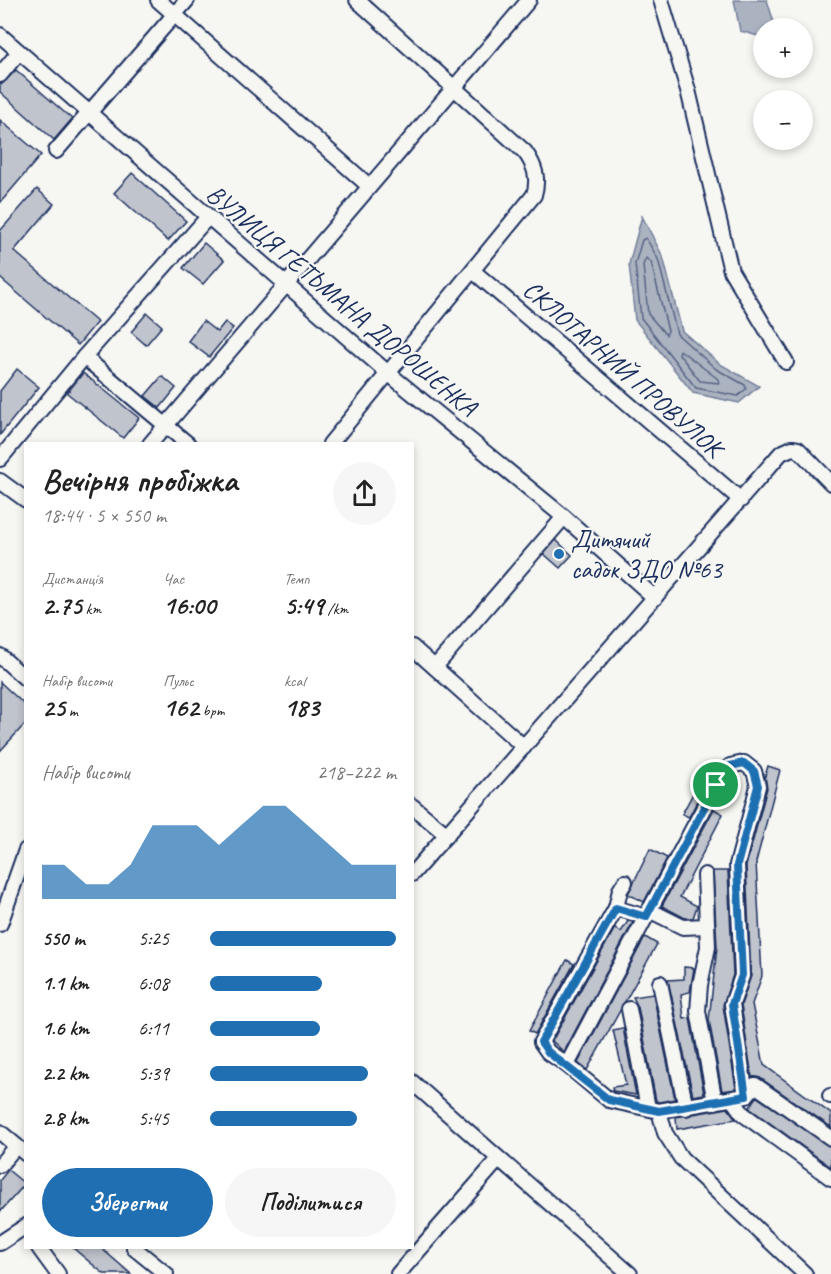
<!DOCTYPE html>
<html lang="uk">
<meta charset="utf-8">
<style>
:root{--surface:#fff;--page:#f6f6f6;--text:#222;--muted:#767676;--accent:#1f6fb2}
body{margin:0;font-family:Caveat,sans-serif;background:var(--page);color:var(--text);height:100vh;display:flex;flex-direction:column;font-size:22px;white-space:nowrap}
*{box-sizing:border-box;margin:0}
p{font-size:20px;color:var(--muted)}
.icon{flex:none;width:33px;height:33px;fill:none;stroke:currentColor;stroke-width:2;stroke-linecap:round;stroke-linejoin:round}
.map{position:relative;flex:1;overflow:hidden}
.details{position:absolute;left:24px;top:442px;width:390px;height:807px;display:flex;flex-direction:column;background:var(--surface);border-radius:0px;box-shadow:0 3px 9px #0003}
.details>*{flex:none}
.fabs{position:absolute;left:753px;top:18px;display:grid;gap:12px}
.fabs a{display:grid;place-items:center;width:60px;height:60px;border-radius:50%;background:var(--surface);box-shadow:0 3px 9px #0003;font-size:30px}
.pin{position:absolute;display:grid;place-items:center;width:51px;height:51px;color:#fff;margin:-26px;border:3px solid #fff;border-radius:50%;box-shadow:0 2px 6px #0007}
.round{display:grid;place-items:center;flex:none;width:63px;height:63px;border-radius:32px;background:var(--page)}
.summary{display:flex;align-items:center;justify-content:space-between;height:102px;padding:0 18px}
h1{font-size:33px;font-weight:600;line-height:45px}
.stats{display:grid;grid-template-columns:repeat(3,1fr);gap:9px;height:102px;padding:6px 18px}
.stats div{display:grid;align-content:center}
.stats b{font-size:26px;font-weight:600}
.stats small{font-size:16px;font-weight:400}
.stats p{font-size:16px}
.chart{height:168px;padding:12px 18px}
.chart p{display:flex;justify-content:space-between}
.chart svg{width:100%;height:108px;margin-top:6px;fill:var(--accent);opacity:.7}
.primary-button{display:flex;gap:12px;margin-top:auto;padding:12px 18px}
.primary-button a{flex:1;height:69px;border-radius:36px;background:var(--accent);color:#fff;font-size:24px;font-weight:600;line-height:69px;text-align:center}
.primary-button a+a{background:var(--page);color:var(--text)}
ul{padding:0 18px;list-style:none;font-size:20px}
li{display:grid;grid-template-columns:96px 72px 1fr;align-items:center;height:45px}
li i{height:15px;border-radius:8px;background:var(--accent)}
.map>svg:first-child{display:block}
.water{fill:#abb2c0;stroke:#717e99;stroke-width:1.5}
.lines{fill:none;stroke-linecap:round;stroke-linejoin:round}
.shore{stroke:#556385;stroke-width:1.5}
.building{fill:#c0c4cd;stroke:#1b2f5e;stroke-width:1.5}
.minor-casing{stroke:#1b2f5e;stroke-width:18}
.minor{stroke:#f6f6f2;stroke-width:14}
.route-casing{stroke:#fff;stroke-width:12}
.route{stroke:#1f6fb2;stroke-width:8}
.poi-dot{fill:#1f6fb2;stroke:#f6f6f2;stroke-width:2}
.labels{text-anchor:middle;stroke-width:4.5;stroke-linejoin:round;paint-order:stroke}
.street-label{font-size:26px;fill:#1b2f5e;stroke:#f6f6f2}
.poi-label{font-size:26px;fill:#1b2f5e;stroke:#f6f6f2;text-anchor:start}
</style>
<div class="map">
<svg width="831" height="1274" viewBox="0 0 831 1274">
<rect width="100%" height="100%" fill="#f6f6f2"/>
<filter id="ink" filterUnits="userSpaceOnUse"><feTurbulence type="fractalNoise" baseFrequency=".0167" numOctaves="2"/><feDisplacementMap in="SourceGraphic" scale="12" xChannelSelector="R" yChannelSelector="G"/><feConvolveMatrix kernelMatrix="1 2 1 2 8 2 1 2 1" color-interpolation-filters="sRGB"/></filter>
<g filter="url(#ink)">
<g class="water">
<polygon points="734,0 767,0 775,26 764,28 762,37 740,31"/>
<polygon points="642,216 663,257 682,331 720,364 759,386 739,403 693,393 635,320 629,264"/>
</g>
<g class="lines">
<g class="shore">
<polygon points="646,238 658,259 677,334 716,369 745,385 746,389 738,396 696,388 641,318 635,264 642,240"/>
<polygon points="646,258 651,262 668,331 666,335 648,314 643,265"/>
<polygon points="680,350 718,379 719,383 700,381 679,354"/>
</g>
</g>
<g class="building">
<polygon points="16,70 72,119 54,140 0,92 0,86"/>
<polygon points="0,120 41,155 0,203"/>
<polygon points="132,173 186,221 168,241 114,193"/>
<polygon points="37,189 54,204 14,251 97,322 78,345 0,278 0,231"/>
<polygon points="204,243 224,260 203,284 183,268"/>
<polygon points="147,313 162,326 146,345 131,332"/>
<polygon points="203,321 217,332 225,322 233,328 209,357 188,341"/>
<polygon points="17,369 39,387 0,435 0,391"/>
<polygon points="83,373 139,418 123,438 67,393"/>
<polygon points="162,376 176,388 160,408 145,396"/>
<polygon points="556,540 572,555 560,568 544,554"/>
<polygon points="0,682 26,706 26,723 0,751"/>
<polygon points="768,766 780,770 756,862 762,976 752,1004 764,1065 831,1114 831,1127 760,1078 752,1077 741,1005 751,976 746,866 767,788 765,776"/>
<polygon points="696,788 702,792 689,817 682,814"/>
<polygon points="714,809 723,814 680,897 697,906 693,918 685,918 662,906"/>
<polygon points="650,849 667,858 644,902 628,894"/>
<polygon points="713,871 728,871 733,975 723,1005 736,1089 722,1091 709,1020 717,947"/>
<polygon points="628,921 633,922 564,1052 552,1041 615,928 621,932"/>
<polygon points="645,937 657,944 587,1070 578,1063"/>
<polygon points="567,960 574,964 535,1034 529,1031"/>
<polygon points="684,967 694,968 690,992 681,994 684,1019 690,1018 704,1094 693,1096 668,980 684,979"/>
<polygon points="653,994 675,1099 659,1102 656,1101 638,1007 633,997"/>
<polygon points="623,1028 636,1095 613,1091 612,1087 626,1085 613,1030"/>
<polygon points="757,1097 831,1147 831,1167 749,1108"/>
<polygon points="728,1108 736,1119 677,1129 676,1117"/>
<polygon points="8,1170 25,1184 0,1212 0,1180"/>
<polygon points="73,1248 101,1248 131,1274 104,1274"/>
</g>
<g class="lines">
<g class="minor-casing">
<g id="minor">
<polyline points="158,0 369,186"/>
<polyline points="661,0 688,90 731,271 786,362"/>
<polyline points="0,35 388,373 564,517 655,598"/>
<polyline points="0,75 19,52"/>
<polyline points="56,151 187,0"/>
<polyline points="473,271 741,500"/>
<polyline points="84,357 188,444"/>
<polyline points="150,444 529,0"/>
<path d="M 330,444 L 534,195 C 539,178 535,166 525,152 L 357,0"/>
<polyline points="0,459 84,357 208,217"/>
<polyline points="0,481 26,500"/>
<polyline points="412,647 524,747"/>
<polyline points="0,656 26,679"/>
<polyline points="435,667 564,517"/>
<polyline points="412,806 447,835"/>
<polyline points="412,874 781,453 792,448 798,449 831,483"/>
<polyline points="705,875 708,947 700,985 698,1011 715,1102"/>
<polyline points="616,908 620,890 625,882"/>
<polyline points="649,910 683,927 707,926"/>
<polyline points="0,924 26,850"/>
<polyline points="660,983 686,1108"/>
<polyline points="629,1009 648,1108"/>
<polyline points="567,1065 548,1052 541,1042 616,908 646,917"/>
<polyline points="412,1082 630,1274"/>
<polyline points="746,1096 732,1004 742,976 737,865 758,786 754,771 744,763 730,766 716,785 567,1065 609,1100 659,1111 746,1096 755,1085 831,1138"/>
<polyline points="830,1096 831,1096"/>
<polyline points="732,1099 743,1114 831,1178"/>
<polyline points="659,1111 665,1133 681,1158 805,1274"/>
<polyline points="0,1132 26,1154"/>
<polyline points="0,1165 16,1146"/>
<polyline points="0,1243 26,1226"/>
<polyline points="39,1248 58,1274"/>
<polyline points="134,1248 166,1274"/>
<polyline points="398,1274 498,1160"/>
</g>
</g>
<use href="#minor" class="minor"/>
</g>
</g>
<g class="lines" filter="url(#ink)">
<g class="route-casing">
<polygon id="route" points="744,763 754,771 758,786 737,865 742,975 732,1004 746,1096 659,1111 609,1100 548,1052 541,1042 616,908 646,917 716,785 730,766"/>
</g>
<use href="#route" class="route"/>
</g>
<circle class="poi-dot" cx="559" cy="554" r="6"/>
<g class="labels">
<g class="street-label">
<text transform="translate(342 300) rotate(40)" y="9">ВУЛИЦЯ ГЕТЬМАНА ДОРОШЕНКА</text>
<text transform="translate(623 368) rotate(41)" y="9">СКЛОТАРНИЙ ПРОВУЛОК</text>
</g>
<g class="poi-label">
<text x="571" y="548">Дитячий<tspan x="571" dy="30">садок ЗДО №63</tspan></text>
</g>
</g>
</svg>
<div class="fabs">
<a>+</a>
<a>−</a>
</div>
<div class="pin" style="left:716px;top:785px;background:#1e9e55"><svg class="icon" aria-label="arrive" viewBox="0 0 24 24"><path d="M6 21V4h12l-3 4 3 4H6"/></svg></div>
<section class="details">
<div class="summary"><div><h1>Вечірня пробіжка</h1><p>18:44 · 5 × 550 m</p></div><a class="round"><svg class="icon" aria-label="share" viewBox="0 0 24 24"><path d="M12 15V3M7 8l5-5 5 5M5 13v7h14v-7"/></svg></a></div>
<div class="stats">
<div><p>Дистанція</p><b>2.75<small> km</small></b></div>
<div><p>Час</p><b>16:00</b></div>
<div><p>Темп</p><b>5:49<small> /km</small></b></div>
</div>
<div class="stats">
<div><p>Набір висоти</p><b>25<small> m</small></b></div>
<div><p>Пульс</p><b>162<small> bpm</small></b></div>
<div><p>kcal</p><b>183</b></div>
</div>
<div class="chart"><p><span>Набір висоти</span>218–222 m</p>
<svg viewBox="0 0 160 44" preserveAspectRatio="none"><path d="M0 44V30L10 30L20 38L30 38L40 30L50 14L60 14L70 14L80 22L90 14L100 6L110 6L120 14L130 22L140 30L150 30L160 30V44z"/></svg>
</div>
<ul>
<li><b>550 m</b>5:25<i style="width:100%"></i></li>
<li><b>1.1 km</b>6:08<i style="width:60%"></i></li>
<li><b>1.6 km</b>6:11<i style="width:59%"></i></li>
<li><b>2.2 km</b>5:39<i style="width:85%"></i></li>
<li><b>2.8 km</b>5:45<i style="width:79%"></i></li>
</ul>
<div class="primary-button"><a>Зберегти</a><a>Поділитися</a></div>
</section>
</div>
